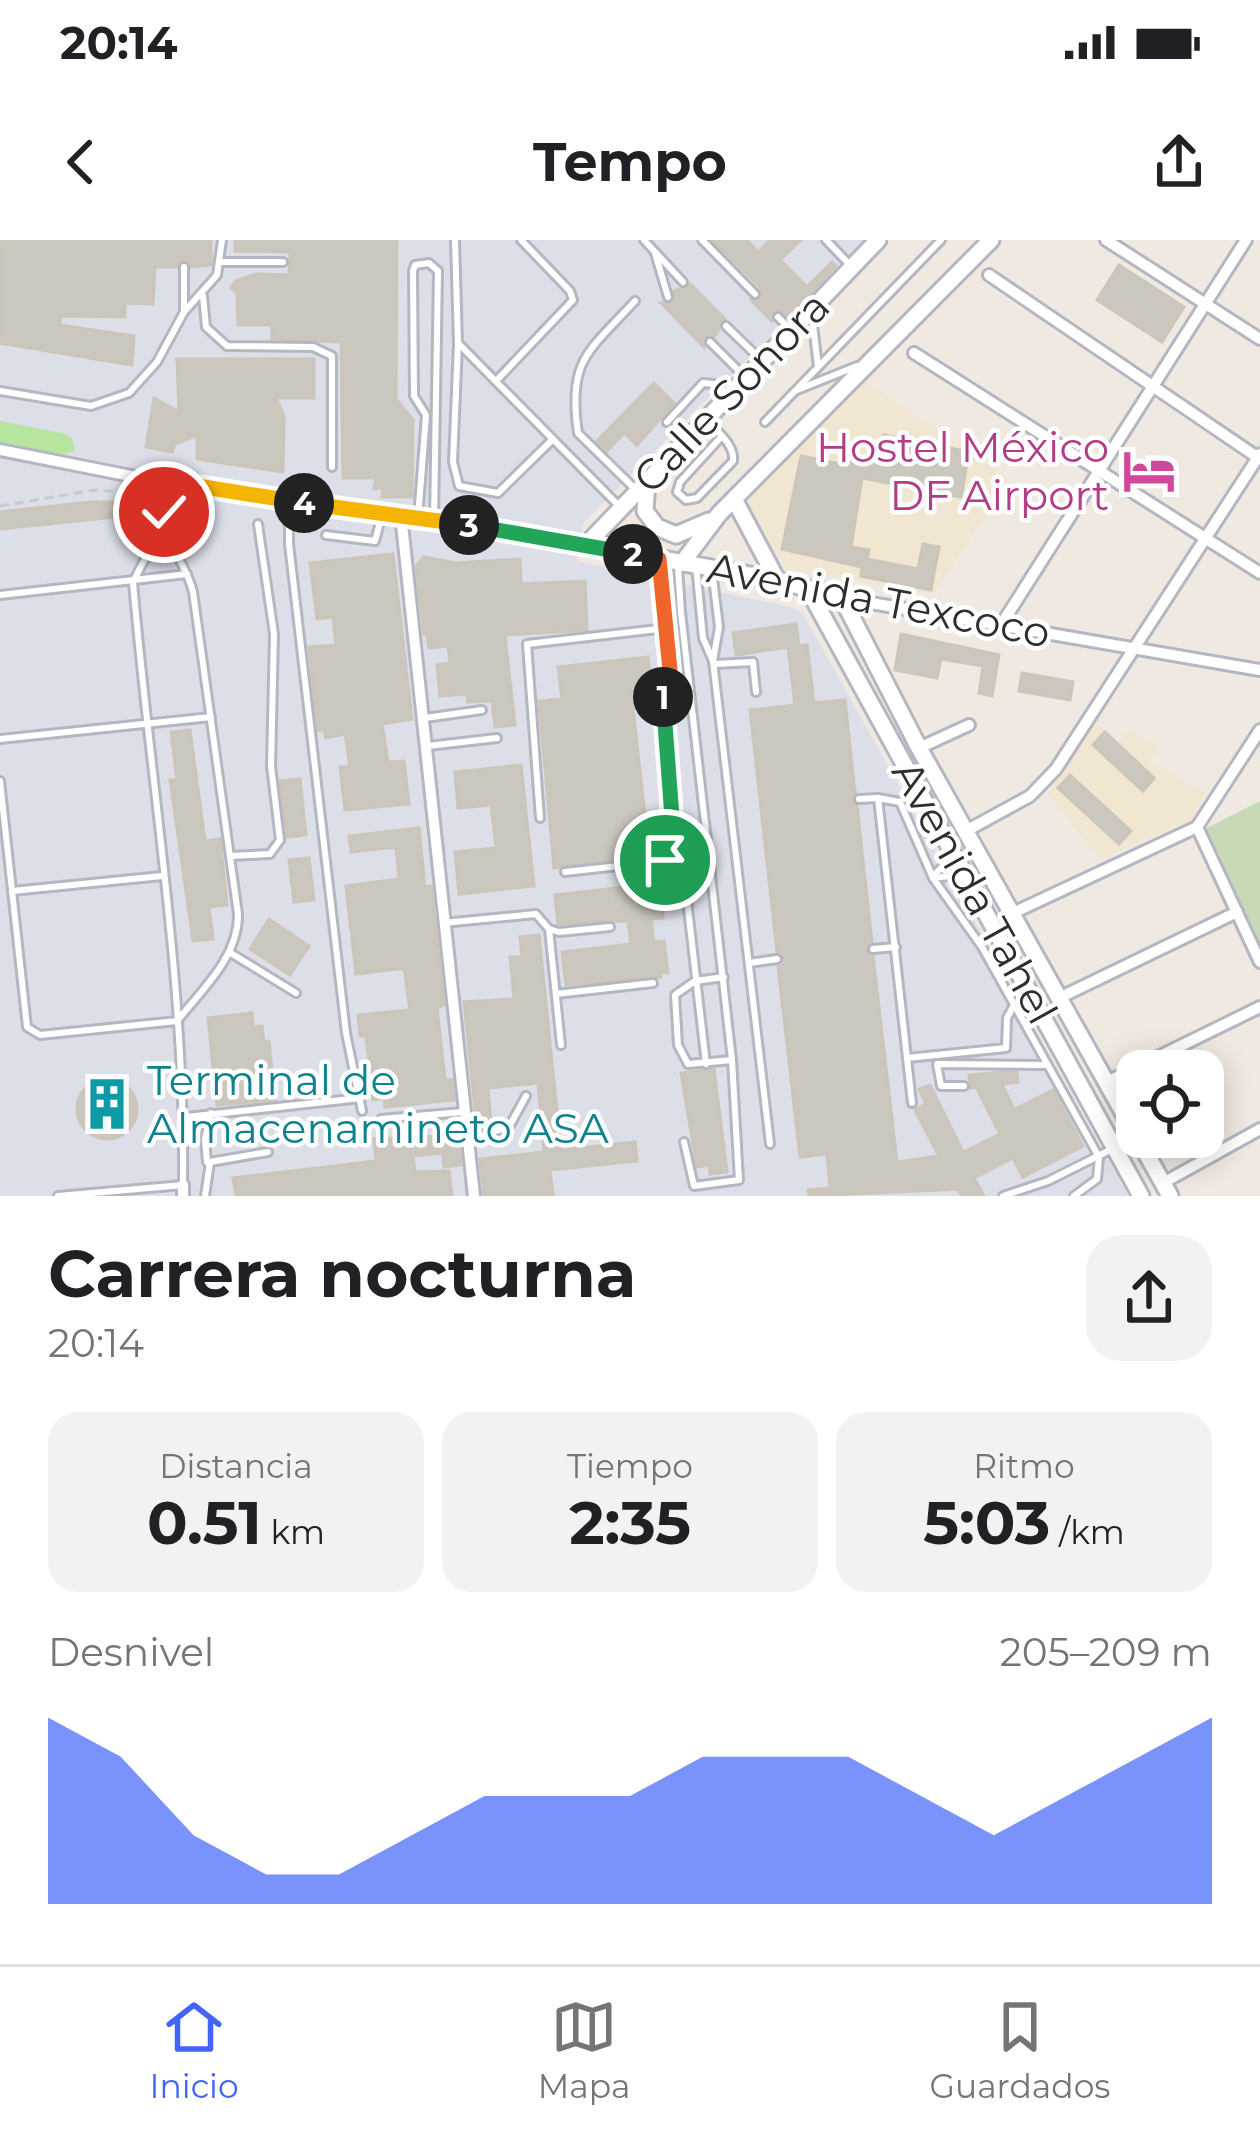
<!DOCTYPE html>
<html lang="es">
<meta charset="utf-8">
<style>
:root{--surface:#fff;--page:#f2f2f2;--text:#202124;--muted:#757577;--line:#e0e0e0;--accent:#4264fb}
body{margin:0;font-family:Montserrat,sans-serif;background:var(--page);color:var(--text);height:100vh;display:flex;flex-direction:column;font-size:45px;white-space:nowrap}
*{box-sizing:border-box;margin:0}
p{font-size:39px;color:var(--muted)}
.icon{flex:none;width:66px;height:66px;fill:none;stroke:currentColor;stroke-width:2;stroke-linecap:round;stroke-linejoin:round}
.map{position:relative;height:956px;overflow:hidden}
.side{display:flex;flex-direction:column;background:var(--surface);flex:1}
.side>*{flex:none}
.fabs{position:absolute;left:1116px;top:810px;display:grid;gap:24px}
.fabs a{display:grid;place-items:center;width:108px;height:108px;border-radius:24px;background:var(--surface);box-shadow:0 6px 30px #0003;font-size:60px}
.pin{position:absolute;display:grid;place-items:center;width:102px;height:102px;color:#fff;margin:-51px;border:6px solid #fff;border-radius:50%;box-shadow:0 3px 12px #0007}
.km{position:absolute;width:60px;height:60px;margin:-30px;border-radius:50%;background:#222;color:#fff;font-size:33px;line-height:60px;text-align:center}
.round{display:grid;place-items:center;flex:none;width:126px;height:126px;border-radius:36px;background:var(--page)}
.headline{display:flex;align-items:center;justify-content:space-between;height:204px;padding:0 48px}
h1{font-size:66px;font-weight:700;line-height:90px}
.stats{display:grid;grid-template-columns:repeat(3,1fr);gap:18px;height:204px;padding:12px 48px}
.stats div{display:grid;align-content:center;border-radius:30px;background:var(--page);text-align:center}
.stats b{font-size:60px;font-weight:700}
.stats small{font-size:33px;font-weight:400}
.stats p{font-size:33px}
.chart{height:336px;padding:24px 48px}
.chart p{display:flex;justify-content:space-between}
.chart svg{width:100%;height:216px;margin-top:12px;fill:var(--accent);opacity:.7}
.status{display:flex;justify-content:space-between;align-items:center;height:84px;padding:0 60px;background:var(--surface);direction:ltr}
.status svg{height:33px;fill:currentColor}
header{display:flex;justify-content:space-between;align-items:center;height:156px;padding:0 48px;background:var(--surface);font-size:54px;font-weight:700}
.tabs{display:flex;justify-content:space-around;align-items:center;height:168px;border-top:3px solid var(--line);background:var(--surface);font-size:33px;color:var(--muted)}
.tabs a{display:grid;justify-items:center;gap:6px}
.tabs .selected{color:var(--accent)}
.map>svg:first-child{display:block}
.education{fill:#f0e6d1}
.airport{fill:#dcdee8}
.green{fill:#b6e59e}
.cemetery{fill:#c8d9b8}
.building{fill:#cbc7bf;stroke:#cbc5ba;stroke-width:3}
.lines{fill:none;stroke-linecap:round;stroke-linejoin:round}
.lane-casing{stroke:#b4b7c1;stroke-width:12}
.street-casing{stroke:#b4b7c1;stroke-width:16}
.secondary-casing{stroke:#b4b7c1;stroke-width:21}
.path{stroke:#c9c9c9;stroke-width:3;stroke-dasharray:9 6;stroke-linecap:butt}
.lane{stroke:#fff;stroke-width:6}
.street{stroke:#fff;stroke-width:10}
.secondary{stroke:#fff;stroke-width:15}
.split-1-casing{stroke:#fff;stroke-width:24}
.split-2-casing{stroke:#fff;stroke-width:24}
.split-3-casing{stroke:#fff;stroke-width:24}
.split-4-casing{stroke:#fff;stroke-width:24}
.split-5-casing{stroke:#fff;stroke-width:24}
.split-1{stroke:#22a559;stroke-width:15}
.split-2{stroke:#f0652b;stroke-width:15}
.split-3{stroke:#22a559;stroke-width:15}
.split-4{stroke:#f5b400;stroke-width:15}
.split-5{stroke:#f5b400;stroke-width:15}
.labels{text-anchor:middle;stroke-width:9;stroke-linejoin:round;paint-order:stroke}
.street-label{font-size:42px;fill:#2e2e2e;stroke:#fff}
.hotel-label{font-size:42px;fill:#b23c85;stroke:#fff;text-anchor:end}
.culture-label{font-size:42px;fill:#0d838f;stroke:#fff;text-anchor:start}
</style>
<div class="status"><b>20:14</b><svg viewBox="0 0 49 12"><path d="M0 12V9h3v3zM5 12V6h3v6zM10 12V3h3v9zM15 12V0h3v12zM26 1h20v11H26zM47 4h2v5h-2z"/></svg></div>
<header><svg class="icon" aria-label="back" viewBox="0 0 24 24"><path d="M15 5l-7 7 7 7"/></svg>Tempo<svg class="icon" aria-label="share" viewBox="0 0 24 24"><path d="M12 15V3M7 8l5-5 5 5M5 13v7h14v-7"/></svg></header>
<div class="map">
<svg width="1260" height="956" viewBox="0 0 1260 956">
<rect width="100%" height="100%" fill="#efe9e1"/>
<g class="education">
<polygon points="862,139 1010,239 934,354 784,327 743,261"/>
<polygon points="1095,483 1118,503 1129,489 1159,508 1150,522 1206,554 1190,580 1100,619 1048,554"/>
</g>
<polygon class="airport" points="0,0 866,0 584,282 577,321 790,367 803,374 1128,956 0,956"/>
<polygon class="green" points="0,181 66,194 72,199 75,210 64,215 0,203"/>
<polygon class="cemetery" points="1260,561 1260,719 1201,591"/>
<g class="building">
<polygon points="0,0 211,0 211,25 191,27 183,20 177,27 155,27 153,64 125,63 125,77 61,76 60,85 134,96 132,125 0,103"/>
<polygon points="235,0 397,0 396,159 413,180 412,257 382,257 383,248 374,249 376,238 343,238 341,102 272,99 272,85 238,85 237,53 231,48 235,41 256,34 289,35 290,12 235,11"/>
<polygon points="712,0 747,0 758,12 770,0 801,0 780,20 807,47 832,22 836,26 788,77 777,70 772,81 751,60 761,58 761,48"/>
<polygon points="1119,25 1184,67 1162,102 1097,60"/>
<polygon points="690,44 725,79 715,96 704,98 704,107 661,63 673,63 674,51"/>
<polygon points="177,119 314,119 314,158 276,158 284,176 283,232 197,219 197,195 175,204 172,212 146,207 154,158 179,172"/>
<polygon points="654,143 674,163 637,205 624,193 607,211 597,201"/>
<polygon points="884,195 969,212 961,257 862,238 851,307 869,310 867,319 918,329 923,304 939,307 931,350 861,336 862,327 782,309 801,216 845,225 847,214 879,221"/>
<polygon points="90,262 135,262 136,275 0,289 0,272"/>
<polygon points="393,314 412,479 382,484 388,522 404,521 409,564 345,570 340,527 350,526 345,494 326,498 324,490 318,490 309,407 336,405 333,377 317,379 310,323"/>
<polygon points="424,317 456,323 520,319 521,344 585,341 587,390 505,395 515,485 495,487 492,461 468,462 467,454 440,456 437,425 450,423 448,406 429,408 427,394 424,394 416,327"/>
<polygon points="796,384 799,406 807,405 814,463 845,460 855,553 852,561 857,566 872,702 866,711 873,716 897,922 939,916 915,870 926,864 919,849 930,845 963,912 1000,894 976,847 971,848 969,835 1004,832 1017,832 1018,842 1002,844 1014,870 1053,850 1083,906 1023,937 1013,918 974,938 984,956 962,956 958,949 809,956 808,950 830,948 827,914 800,917 778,726 784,719 777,712 750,470 795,465 788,407 736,415 733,393"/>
<polygon points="901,394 999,415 992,456 979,453 983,426 941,419 937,438 895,430"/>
<polygon points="648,417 652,449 631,451 648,603 631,605 632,617 554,628 539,461 562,459 558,427"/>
<polygon points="1022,433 1073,442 1070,460 1019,451"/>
<polygon points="190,490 205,601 220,599 227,665 209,667 213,699 193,701 170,540 177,540 171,492"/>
<polygon points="1105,492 1154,538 1143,551 1093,505"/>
<polygon points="521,525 534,646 459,654 455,612 496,608 491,565 458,568 455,532"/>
<polygon points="1070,535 1131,591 1119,604 1058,548"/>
<polygon points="300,539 306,595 287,597 280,541"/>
<polygon points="419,588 425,647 431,646 444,765 437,768 445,840 452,840 454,860 385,867 384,858 373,860 366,796 360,796 358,775 410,770 404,728 356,734 346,646 399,639 396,607 351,612 349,596"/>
<polygon points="309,618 314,660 294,662 289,620"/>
<polygon points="659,643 663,678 651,679 654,702 664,701 668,733 660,733 661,737 566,745 562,712 631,704 628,681 558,684 555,655"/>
<polygon points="269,679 309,706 290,735 250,709"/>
<polygon points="539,695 561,910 635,902 637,921 550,930 553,956 484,956 480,919 544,912 538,843 488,848 491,885 477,889 464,762 514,759 510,717 522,717 520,697"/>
<polygon points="252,773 253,787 262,786 264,802 269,801 275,860 217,865 208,778"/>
<polygon points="714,829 727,932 710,934 709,925 697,927 681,833"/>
<circle cx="107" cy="869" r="30"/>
<polygon points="457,890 461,925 444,927 443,913 413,916 415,932 449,931 452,956 236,956 233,938 376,921 374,899 441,896 440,892"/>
</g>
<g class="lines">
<g class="lane-casing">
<g id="lane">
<polyline points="455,0 458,103 619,266"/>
<polyline points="644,0 683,42"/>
<polyline points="702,0 755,54"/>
<polyline points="826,0 849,24"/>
<polyline points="655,13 668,57"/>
<polyline points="222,22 283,22"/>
<polyline points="203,56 206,87 227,106 313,107 332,116 332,227"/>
<path d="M 635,61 C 589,111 567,120 578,193 L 636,250"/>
<polyline points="184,72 217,35 222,0"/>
<polyline points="812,76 818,127"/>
<polyline points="778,77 789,88"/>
<polyline points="726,86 759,118"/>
<polyline points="710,102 743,135"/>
<polyline points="458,104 453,222 459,246 498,253 552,200"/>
<polyline points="496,141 573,60 570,51 521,0"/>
<polyline points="797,150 857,126"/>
<polyline points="0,151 91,166 129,153 157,122 184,72 184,27"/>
<polyline points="667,182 703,143 714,144 727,154"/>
<path d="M 709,182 C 719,193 735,206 733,221 L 697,258 L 686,260 L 677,252 L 680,242 L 722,196"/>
<polyline points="765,182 941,0"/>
<polyline points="141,238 145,274"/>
<polyline points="162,244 164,272"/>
<polyline points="289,262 289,304 346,793 362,871"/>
<polyline points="418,278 426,175 414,156 413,31 415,25 429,23 438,31 434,280"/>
<polyline points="326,295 375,301 382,275"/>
<polyline points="696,326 703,398 713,421 770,904"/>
<polyline points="678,327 681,372 732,820 688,824 678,805 675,755 695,741 724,737"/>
<polyline points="712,330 719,387 713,421"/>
<polyline points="0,355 187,334"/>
<polyline points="715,424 753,422 756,452"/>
<polyline points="425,478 482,470"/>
<polyline points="0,499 211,477"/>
<polyline points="428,506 497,498"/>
<path d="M 0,541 L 27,787 L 40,795 L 177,781 C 202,750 239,716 238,674 L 193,352 C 186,323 168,309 165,279"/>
<polyline points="859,559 878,558"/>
<polyline points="540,578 527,404 667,388"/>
<polyline points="230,616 270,614 280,600 271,526 274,394 258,284"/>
<polyline points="565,632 654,622 673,612 662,466 670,431 659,322"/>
<polyline points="934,635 954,615"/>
<polyline points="933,638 965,634"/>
<polyline points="12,651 162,636"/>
<polyline points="443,683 536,674 549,689 559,692 610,687"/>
<polyline points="549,689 561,805"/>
<polyline points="873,709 896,707"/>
<polyline points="229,712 296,753"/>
<polyline points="749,723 777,719"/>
<polyline points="556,754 653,743"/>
<polyline points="907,818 1006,808 1007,778 1013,767"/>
<polyline points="706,824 685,643 692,636 710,635"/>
<polyline points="964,846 941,846 937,824 1046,825"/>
<polyline points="912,863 878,558 900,562 933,638 982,707 1099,917 1097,939 1074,956"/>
<polyline points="186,877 361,858"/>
<polyline points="381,879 463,872"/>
<polyline points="470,899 509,887 526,856"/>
<polyline points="684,902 694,946 739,940 732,820"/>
<polyline points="207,922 205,899 211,873"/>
<path d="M 58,956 L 183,945 C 186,744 150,542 133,342 L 148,313 L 146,281"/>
<polyline points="205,956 210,922 268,912"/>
<polyline points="1003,956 1048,941 1114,908"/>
</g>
</g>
<g class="street-casing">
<g id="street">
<polyline points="1106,0 1260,99"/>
<polyline points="989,35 1260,219"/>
<polyline points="914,113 1260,333"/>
<polyline points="0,210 141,238 586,305"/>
<polyline points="401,275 474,956"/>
<polyline points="842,358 1260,430"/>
<polyline points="1001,385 1246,0"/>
<polyline points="919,508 969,485"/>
<polyline points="1197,587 1260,722"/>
<polyline points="966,591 1030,556 1056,529 1260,214"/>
<polyline points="1013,673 1197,587 1260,490"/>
<polyline points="1061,757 1237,672"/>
<polyline points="1107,842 1260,767"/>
<polyline points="1163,943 1260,889"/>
<polyline points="183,945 183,956"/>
</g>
</g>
<g class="secondary-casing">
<g id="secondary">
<polyline points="878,0 586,305 777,340 842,358 919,508 1137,897"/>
<polyline points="647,241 645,271 657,287 676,295 709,281"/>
<polyline points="734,259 777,340"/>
<polyline points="682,323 719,274 991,0"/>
<polyline points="808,349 1141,956"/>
<polyline points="1137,897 1170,956"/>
</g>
</g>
<polyline class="path" points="0,266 95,250 135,252"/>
<use href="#lane" class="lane"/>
<use href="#street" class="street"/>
<use href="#secondary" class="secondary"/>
</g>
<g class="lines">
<g class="split-1-casing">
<polyline id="split-1" points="663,457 674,604 665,620"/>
</g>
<g class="split-2-casing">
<polyline id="split-2" points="633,314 659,319 670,430 663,457"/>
</g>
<g class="split-3-casing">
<polyline id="split-3" points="469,285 633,314"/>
</g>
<g class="split-4-casing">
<polyline id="split-4" points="304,263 469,285"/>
</g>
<g class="split-5-casing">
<polyline id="split-5" points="164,272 161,240 304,263"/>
</g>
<use href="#split-1" class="split-1"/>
<use href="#split-2" class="split-2"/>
<use href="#split-3" class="split-3"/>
<use href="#split-4" class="split-4"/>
<use href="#split-5" class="split-5"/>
</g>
<defs>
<g id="hotel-bare" transform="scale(4.14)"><path d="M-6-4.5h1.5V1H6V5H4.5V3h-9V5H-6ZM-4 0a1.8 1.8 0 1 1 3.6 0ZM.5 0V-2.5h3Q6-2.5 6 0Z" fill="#d1479c" stroke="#fff" stroke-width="2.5" paint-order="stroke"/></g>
<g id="building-bare" transform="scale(4.14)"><path d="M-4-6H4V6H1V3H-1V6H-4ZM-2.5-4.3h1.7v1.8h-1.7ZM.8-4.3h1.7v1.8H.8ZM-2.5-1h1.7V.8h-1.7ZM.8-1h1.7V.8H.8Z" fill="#0f9aa8" stroke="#fff" stroke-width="2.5" paint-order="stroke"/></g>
</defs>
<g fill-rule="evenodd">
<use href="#hotel-bare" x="1149" y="231"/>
<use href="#building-bare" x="107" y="864"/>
</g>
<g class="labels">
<g class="street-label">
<text transform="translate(731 152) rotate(-46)" y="15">Calle Sonora</text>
<text transform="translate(879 360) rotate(11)" y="15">Avenida Texcoco</text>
<text transform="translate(975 652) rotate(61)" y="15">Avenida Tahel</text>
</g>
<g class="hotel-label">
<text x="1109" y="222">Hostel México<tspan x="1109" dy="48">DF Airport</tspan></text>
</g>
<g class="culture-label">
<text x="147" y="855">Terminal de<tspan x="147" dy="48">Almacenamineto ASA</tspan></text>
</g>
</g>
</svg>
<div class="fabs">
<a><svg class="icon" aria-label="locate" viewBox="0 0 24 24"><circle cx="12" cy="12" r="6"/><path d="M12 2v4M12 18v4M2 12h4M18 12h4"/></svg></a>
</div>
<div class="pin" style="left:665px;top:620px;background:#1e9e55"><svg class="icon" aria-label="arrive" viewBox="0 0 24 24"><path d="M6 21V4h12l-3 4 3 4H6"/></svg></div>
<div class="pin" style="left:164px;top:272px;background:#d93025"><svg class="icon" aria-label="check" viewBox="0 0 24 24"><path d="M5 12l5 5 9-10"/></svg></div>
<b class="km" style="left:663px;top:457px">1</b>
<b class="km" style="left:633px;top:314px">2</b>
<b class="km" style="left:469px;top:285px">3</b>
<b class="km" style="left:304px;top:263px">4</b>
</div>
<section class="side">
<div class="headline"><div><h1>Carrera nocturna</h1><p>20:14</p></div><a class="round"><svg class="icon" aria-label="share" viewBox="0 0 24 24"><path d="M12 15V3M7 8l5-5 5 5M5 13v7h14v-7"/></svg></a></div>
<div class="stats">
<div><p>Distancia</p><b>0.51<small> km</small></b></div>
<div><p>Tiempo</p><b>2:35</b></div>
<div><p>Ritmo</p><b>5:03<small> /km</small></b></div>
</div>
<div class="chart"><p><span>Desnivel</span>205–209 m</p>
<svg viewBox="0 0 160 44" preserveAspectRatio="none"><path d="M0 44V6L10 14L20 30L30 38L40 38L50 30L60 22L70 22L80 22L90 14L100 14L110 14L120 22L130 30L140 22L150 14L160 6V44z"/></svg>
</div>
</section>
<nav class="tabs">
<a class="selected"><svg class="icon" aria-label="home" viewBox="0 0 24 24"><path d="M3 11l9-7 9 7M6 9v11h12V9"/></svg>Inicio</a>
<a><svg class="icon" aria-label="map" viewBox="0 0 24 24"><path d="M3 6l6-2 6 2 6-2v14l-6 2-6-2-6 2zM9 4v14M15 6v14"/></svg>Mapa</a>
<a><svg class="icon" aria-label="saved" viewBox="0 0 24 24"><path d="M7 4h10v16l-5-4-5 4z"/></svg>Guardados</a>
</nav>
